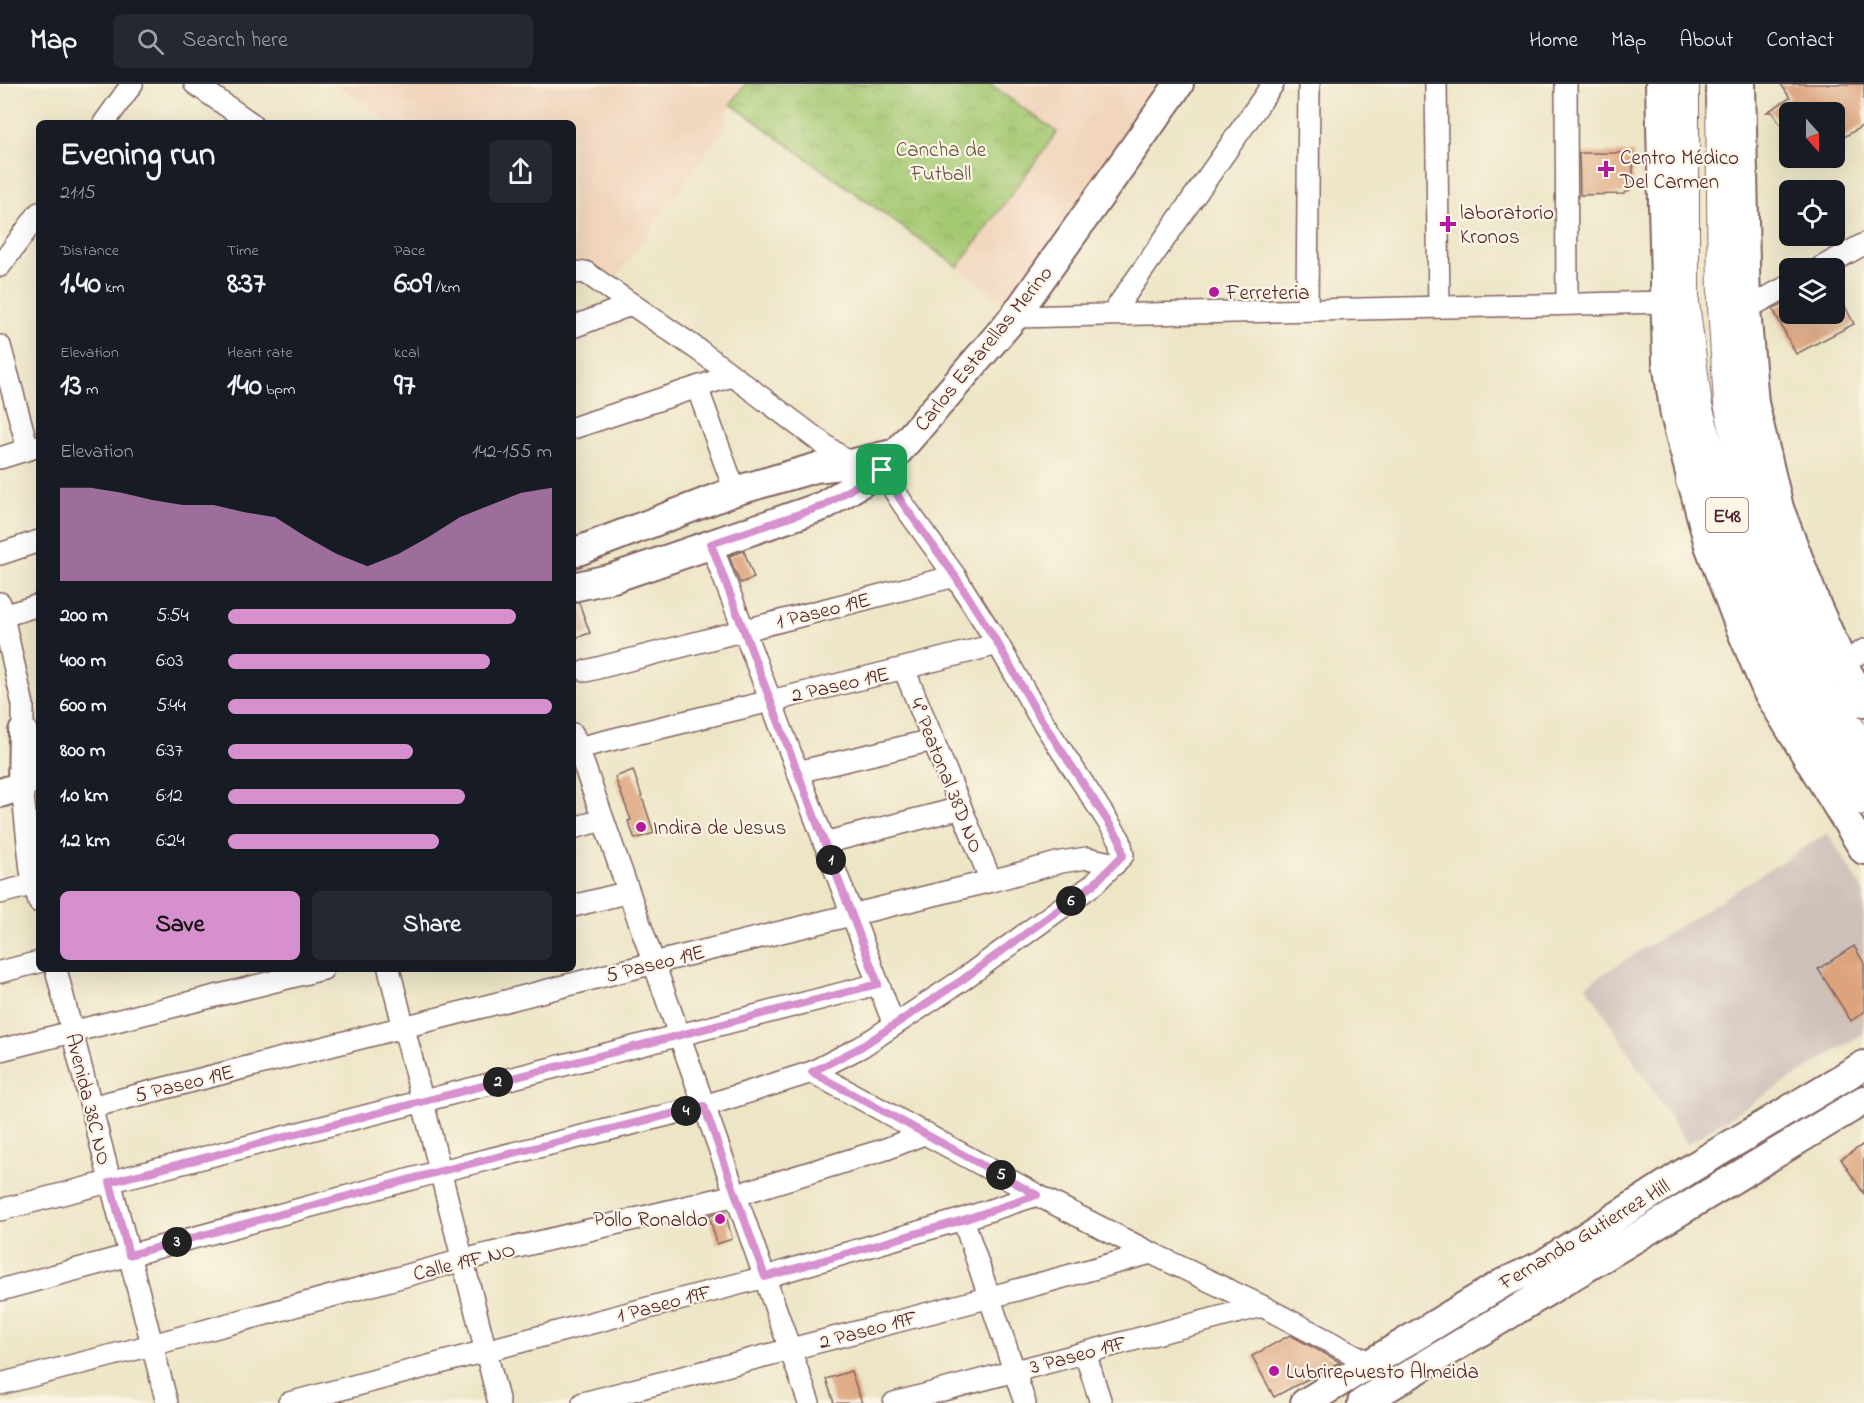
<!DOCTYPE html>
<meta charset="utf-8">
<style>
:root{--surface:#171b24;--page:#242831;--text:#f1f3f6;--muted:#9ea1a6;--line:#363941;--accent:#d690ce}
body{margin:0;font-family:"Indie Flower",sans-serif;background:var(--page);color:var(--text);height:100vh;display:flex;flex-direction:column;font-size:22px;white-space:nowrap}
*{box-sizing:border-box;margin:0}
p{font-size:20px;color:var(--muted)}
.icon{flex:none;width:33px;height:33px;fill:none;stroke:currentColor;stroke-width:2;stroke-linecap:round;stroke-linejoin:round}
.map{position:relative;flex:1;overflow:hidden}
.details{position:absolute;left:36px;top:36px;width:540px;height:852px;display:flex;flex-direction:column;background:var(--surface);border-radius:9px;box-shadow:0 6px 24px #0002}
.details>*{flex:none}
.needle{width:39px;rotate:159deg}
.buttons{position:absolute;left:1779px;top:18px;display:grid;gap:12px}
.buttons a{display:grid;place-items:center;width:66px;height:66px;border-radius:9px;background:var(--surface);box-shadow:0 6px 24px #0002;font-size:30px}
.pin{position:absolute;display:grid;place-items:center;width:51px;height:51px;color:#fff;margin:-26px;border-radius:12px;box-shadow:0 3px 9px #0006}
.km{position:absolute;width:30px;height:30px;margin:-15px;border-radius:50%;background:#222;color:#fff;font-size:16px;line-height:30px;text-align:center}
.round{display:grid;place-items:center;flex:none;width:63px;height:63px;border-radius:9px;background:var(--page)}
.head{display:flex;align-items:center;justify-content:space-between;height:102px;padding:0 24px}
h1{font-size:33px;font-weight:800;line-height:45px}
.metrics{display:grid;grid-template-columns:repeat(3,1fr);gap:9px;height:102px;padding:6px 24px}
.metrics div{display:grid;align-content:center}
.metrics b{font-size:30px;font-weight:800}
.metrics small{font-size:16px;font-weight:400}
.metrics p{font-size:16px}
.chart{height:168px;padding:12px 24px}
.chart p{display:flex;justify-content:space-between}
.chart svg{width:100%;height:108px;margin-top:6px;fill:var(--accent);opacity:.7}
.button{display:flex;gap:12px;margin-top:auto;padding:12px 24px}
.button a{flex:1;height:69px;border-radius:9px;background:var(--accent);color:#111;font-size:24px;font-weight:800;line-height:69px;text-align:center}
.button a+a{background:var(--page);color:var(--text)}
ul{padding:0 24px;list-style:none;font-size:20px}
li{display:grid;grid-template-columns:96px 72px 1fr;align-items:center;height:45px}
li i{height:15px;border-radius:8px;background:var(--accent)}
header{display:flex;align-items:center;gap:36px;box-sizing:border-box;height:84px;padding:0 30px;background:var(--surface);border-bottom:2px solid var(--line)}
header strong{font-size:28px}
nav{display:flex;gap:33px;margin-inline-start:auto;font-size:21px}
.search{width:420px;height:54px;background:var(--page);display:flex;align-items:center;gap:15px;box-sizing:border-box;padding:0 21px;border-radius:9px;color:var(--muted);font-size:22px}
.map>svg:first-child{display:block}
.built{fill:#f1d5bd}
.industrial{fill:#cec1ba}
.park{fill:url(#park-crowns);stroke:#78744f;stroke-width:1.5}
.building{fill:#dda37c}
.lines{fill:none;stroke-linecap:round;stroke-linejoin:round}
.street-casing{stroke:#836461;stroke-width:24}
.secondary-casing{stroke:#836461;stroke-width:32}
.primary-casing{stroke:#836461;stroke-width:34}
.street{stroke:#fff;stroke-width:21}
.secondary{stroke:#fff;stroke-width:28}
.primary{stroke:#fff;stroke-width:32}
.route-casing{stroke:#fff;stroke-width:12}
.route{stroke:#d690ce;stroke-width:8}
.poi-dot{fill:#b5179e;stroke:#fcf5e5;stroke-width:2}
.labels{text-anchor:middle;stroke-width:4.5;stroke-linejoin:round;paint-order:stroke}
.shield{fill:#fcf5e5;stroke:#7f5f63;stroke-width:1.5}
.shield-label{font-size:20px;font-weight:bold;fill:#4a1f2b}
.park-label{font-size:21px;fill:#655241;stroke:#fcf5e5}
.poi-label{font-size:21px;fill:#4a1f2b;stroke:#fcf5e5;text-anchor:start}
.street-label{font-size:21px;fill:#4a1f2b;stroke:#fcf5e5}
</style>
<header>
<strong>Map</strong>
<div class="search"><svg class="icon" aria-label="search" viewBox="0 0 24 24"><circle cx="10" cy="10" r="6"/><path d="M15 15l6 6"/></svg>Search here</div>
<nav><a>Home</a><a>Map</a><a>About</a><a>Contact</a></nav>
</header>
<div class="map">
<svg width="1864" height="1319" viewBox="0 0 1864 1319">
<defs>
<pattern id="park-crowns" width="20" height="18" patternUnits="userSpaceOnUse" patternTransform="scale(1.5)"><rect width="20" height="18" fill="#a5c973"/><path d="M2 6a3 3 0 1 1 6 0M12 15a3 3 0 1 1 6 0" fill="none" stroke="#90ac64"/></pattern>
</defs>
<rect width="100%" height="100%" fill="#fcf5e5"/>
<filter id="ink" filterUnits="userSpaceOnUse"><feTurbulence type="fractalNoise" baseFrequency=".0167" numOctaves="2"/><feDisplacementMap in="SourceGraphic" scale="12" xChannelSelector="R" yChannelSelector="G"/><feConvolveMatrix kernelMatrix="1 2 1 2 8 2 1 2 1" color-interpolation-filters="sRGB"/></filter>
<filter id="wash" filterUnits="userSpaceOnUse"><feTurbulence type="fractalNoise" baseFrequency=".008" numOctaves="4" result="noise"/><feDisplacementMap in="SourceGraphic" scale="24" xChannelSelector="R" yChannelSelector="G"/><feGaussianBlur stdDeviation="1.35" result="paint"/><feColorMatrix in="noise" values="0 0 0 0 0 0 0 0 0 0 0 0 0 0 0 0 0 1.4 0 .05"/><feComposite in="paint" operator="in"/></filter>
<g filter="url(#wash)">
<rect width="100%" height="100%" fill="#ece5c6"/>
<polygon class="built" points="336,0 1167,0 1008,221 731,20 722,47 609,204 573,177 573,39 389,39"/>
<polygon class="industrial" points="1827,749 1864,807 1864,949 1687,1060 1586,901"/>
<polygon class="park" points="745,0 989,0 1057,48 958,183 731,20"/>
<g id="blocks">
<g class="building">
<polygon points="1781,0 1864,0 1864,41 1834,59 1834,28 1790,28 1790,55 1772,28 1767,28 1790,14"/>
<polygon points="1579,69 1633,69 1633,100 1630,106 1623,110 1580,111"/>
<polygon points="1834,201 1854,240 1796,270 1773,225 1790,216 1790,230 1834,230"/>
<polygon points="744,467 754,494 740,499 729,472"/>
<polygon points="573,519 579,519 590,549 573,555"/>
<polygon points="633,686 654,749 635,755 628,737 631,736 615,693"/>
<polygon points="1854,862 1864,879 1864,928 1851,937 1818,885"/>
<polygon points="1864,1060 1864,1110 1841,1075"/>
<polygon points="725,1127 732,1155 717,1160 709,1131"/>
<polygon points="1290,1251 1340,1278 1274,1313 1252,1272"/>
<polygon points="851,1287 862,1319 834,1319 826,1295"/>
</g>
</g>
</g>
<g filter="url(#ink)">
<use href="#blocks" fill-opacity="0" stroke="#836461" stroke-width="1.5"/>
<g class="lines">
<g class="street-casing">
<g id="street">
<polyline points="195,0 251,39"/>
<polyline points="1436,0 1439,223"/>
<polyline points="1566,0 1567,220"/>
<polyline points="104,39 132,0"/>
<polyline points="0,182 39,129"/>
<polyline points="1820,184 1864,160"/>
<polyline points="573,189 585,188 700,267 850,380 854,385"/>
<polyline points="1746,225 1790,201"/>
<polyline points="1307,226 1309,0"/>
<polyline points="1112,230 1273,0"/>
<polyline points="1014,233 1664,218"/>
<polyline points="573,243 630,221"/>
<polyline points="0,262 28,365"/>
<polyline points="697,303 735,407"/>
<polyline points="573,344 731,292"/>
<polyline points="0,374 39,362"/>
<polyline points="711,460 894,941"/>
<polyline points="0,470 39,457"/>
<polyline points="0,519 23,621 23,648"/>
<polyline points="3,532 39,521"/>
<polyline points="1843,580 1864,566"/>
<polyline points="904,585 991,797"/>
<polyline points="586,587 955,492"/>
<polyline points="573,650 809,1319"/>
<path d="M 578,664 C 718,629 858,597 998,560"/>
<polyline points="797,688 933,656"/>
<polyline points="39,697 22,702 31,787 39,818"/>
<polyline points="573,744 603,736"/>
<polyline points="824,759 961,724"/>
<polyline points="0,809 35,800"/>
<polyline points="573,822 629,808"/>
<polyline points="56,885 167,1319"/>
<polyline points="389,885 499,1319"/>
<polyline points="0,888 39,878"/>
<polyline points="0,966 323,885"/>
<polyline points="812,988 1037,1111 1151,1169 1262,1222 1370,1279"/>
<polyline points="91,1023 654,879 991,797 1061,778 1087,774 1115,780"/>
<polyline points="0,1126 878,900"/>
<polyline points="963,1135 1025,1319"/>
<polyline points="0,1206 441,1087 704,1022 812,988 861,963 962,896 1094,800 1123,771 1120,756 1037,629 998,560 955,492 903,420 874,375"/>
<polyline points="1085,1269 1101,1319"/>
<polyline points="0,1300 152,1261 463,1176 736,1111 886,1065 926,1049"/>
<polyline points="289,1319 765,1193 963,1135 1037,1111"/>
<polyline points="583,1319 991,1213 1151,1169"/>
<polyline points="894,1319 1262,1222"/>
</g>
</g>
<g class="secondary-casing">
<g id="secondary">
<polyline points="1660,0 1667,278 1675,331 1692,397 1709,461 1740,543 1767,607 1864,766"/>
<polyline points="1741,0 1746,225 1754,319 1779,424 1817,523 1843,580 1864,618"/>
<polyline points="573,469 735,407 815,384 850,380 892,370"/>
<polyline points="573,503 613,494 823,422 882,386 1014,233 1179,0"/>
<polyline points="0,709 22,702 23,648"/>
<polyline points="1305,1319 1503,1199 1542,1181 1690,1085 1864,981"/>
<polyline points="1362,1319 1864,1016"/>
</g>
</g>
<g class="primary-casing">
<g id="primary">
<polyline points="1683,0 1683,219 1696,323 1727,432 1765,537 1803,617 1864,715"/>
<polyline points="1722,0 1724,222 1730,319 1752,419 1788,527 1824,607 1864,669"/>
<polyline points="1692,397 1695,348"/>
</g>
</g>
<use href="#street" class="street"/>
<use href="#secondary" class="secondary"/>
<use href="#primary" class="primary"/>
</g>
</g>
<g class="lines" filter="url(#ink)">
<g class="route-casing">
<polygon id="route" points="882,386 903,420 955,492 998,560 1037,629 1120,756 1123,771 1094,800 962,896 861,963 812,988 1037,1111 963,1136 765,1193 704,1022 441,1087 129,1171 110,1098 878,900 711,460 823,422"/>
</g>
<use href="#route" class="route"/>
</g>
<g class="poi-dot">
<path d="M1603 76h6v6h6v6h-6v6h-6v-6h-6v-6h6z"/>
<path d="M1445 131h6v6h6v6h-6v6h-6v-6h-6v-6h6z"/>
<circle cx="1214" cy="208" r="6"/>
<circle cx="641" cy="743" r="6"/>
<circle cx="720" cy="1135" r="6"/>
<circle cx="1274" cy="1287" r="6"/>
</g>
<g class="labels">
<rect class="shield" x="1706" y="414" width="42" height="34" rx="4.5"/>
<g class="shield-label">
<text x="1727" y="438">E48</text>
</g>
<g class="park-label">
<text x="941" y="72">Cancha de<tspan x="941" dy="24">Futball</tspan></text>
</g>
<g class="poi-label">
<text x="1620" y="80">Centro Médico<tspan x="1620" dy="24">Del Carmen</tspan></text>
<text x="1460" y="135">laboratorio<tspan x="1460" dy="24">Kronos</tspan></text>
<text x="1226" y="215">Ferreteria</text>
<text x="653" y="750">Indira de Jesus</text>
<text x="708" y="1142" text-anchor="end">Pollo Ronaldo</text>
<text x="1286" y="1294">Lubrirepuesto Almeida</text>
</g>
<g class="street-label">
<text transform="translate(983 264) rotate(-51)" y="7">Carlos Estarellas Merino</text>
<text transform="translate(823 526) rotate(-14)" y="7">1 Paseo 19E</text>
<text transform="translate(840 600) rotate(-13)" y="7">2 Paseo 19E</text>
<text transform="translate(947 691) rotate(68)" y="7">4° Peatonal 38D NO</text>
<text transform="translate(655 879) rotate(-14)" y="7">5 Paseo 19E</text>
<text transform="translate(184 999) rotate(-14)" y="7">5 Paseo 19E</text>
<text transform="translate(89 1015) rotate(76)" y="7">Avenida 38C NO</text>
<text transform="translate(1584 1150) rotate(-31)" y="7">Fernando Gutierrez Hill</text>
<text transform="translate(464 1177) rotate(-14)" y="7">Calle 19F NO</text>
<text transform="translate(664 1219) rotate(-15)" y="7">1 Paseo 19F</text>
<text transform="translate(868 1245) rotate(-15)" y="7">2 Paseo 19F</text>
<text transform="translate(1078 1270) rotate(-15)" y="7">3 Paseo 19F</text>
</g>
</g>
</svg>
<div class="buttons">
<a><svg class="needle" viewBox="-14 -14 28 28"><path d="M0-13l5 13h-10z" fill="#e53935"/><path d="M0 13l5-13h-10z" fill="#9ea1a6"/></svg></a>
<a><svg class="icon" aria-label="locate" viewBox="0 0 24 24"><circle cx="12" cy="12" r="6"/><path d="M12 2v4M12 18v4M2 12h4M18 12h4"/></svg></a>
<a><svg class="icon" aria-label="layers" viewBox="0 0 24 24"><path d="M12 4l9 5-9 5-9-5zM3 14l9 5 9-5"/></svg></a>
</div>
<div class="pin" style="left:882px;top:386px;background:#1e9e55"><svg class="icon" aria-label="arrive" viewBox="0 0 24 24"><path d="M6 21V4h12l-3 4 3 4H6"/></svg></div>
<b class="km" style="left:831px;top:776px">1</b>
<b class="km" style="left:498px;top:998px">2</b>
<b class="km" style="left:177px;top:1158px">3</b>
<b class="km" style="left:686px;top:1027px">4</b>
<b class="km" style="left:1001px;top:1091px">5</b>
<b class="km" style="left:1071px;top:817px">6</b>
<section class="details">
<div class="head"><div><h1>Evening run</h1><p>21:15</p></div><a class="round"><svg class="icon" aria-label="share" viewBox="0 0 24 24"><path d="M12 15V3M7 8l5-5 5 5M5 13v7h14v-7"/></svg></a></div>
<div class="metrics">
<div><p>Distance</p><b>1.40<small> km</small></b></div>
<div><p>Time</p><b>8:37</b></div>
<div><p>Pace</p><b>6:09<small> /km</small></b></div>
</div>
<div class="metrics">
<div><p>Elevation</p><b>13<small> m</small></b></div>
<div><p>Heart rate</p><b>140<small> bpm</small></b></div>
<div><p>kcal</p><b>97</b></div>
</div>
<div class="chart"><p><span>Elevation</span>142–155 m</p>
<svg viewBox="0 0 160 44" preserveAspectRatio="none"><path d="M0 44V6L10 6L20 8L30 11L40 13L50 13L60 16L70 18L80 26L90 33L100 38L110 33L120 26L130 18L140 13L150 8L160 6V44z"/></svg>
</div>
<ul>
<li><b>200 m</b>5:54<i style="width:89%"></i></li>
<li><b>400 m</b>6:03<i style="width:81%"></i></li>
<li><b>600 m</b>5:44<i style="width:100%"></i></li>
<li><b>800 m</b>6:37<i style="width:57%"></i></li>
<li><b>1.0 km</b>6:12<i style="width:73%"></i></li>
<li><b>1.2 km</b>6:24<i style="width:65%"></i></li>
</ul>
<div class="button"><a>Save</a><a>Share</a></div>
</section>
</div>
